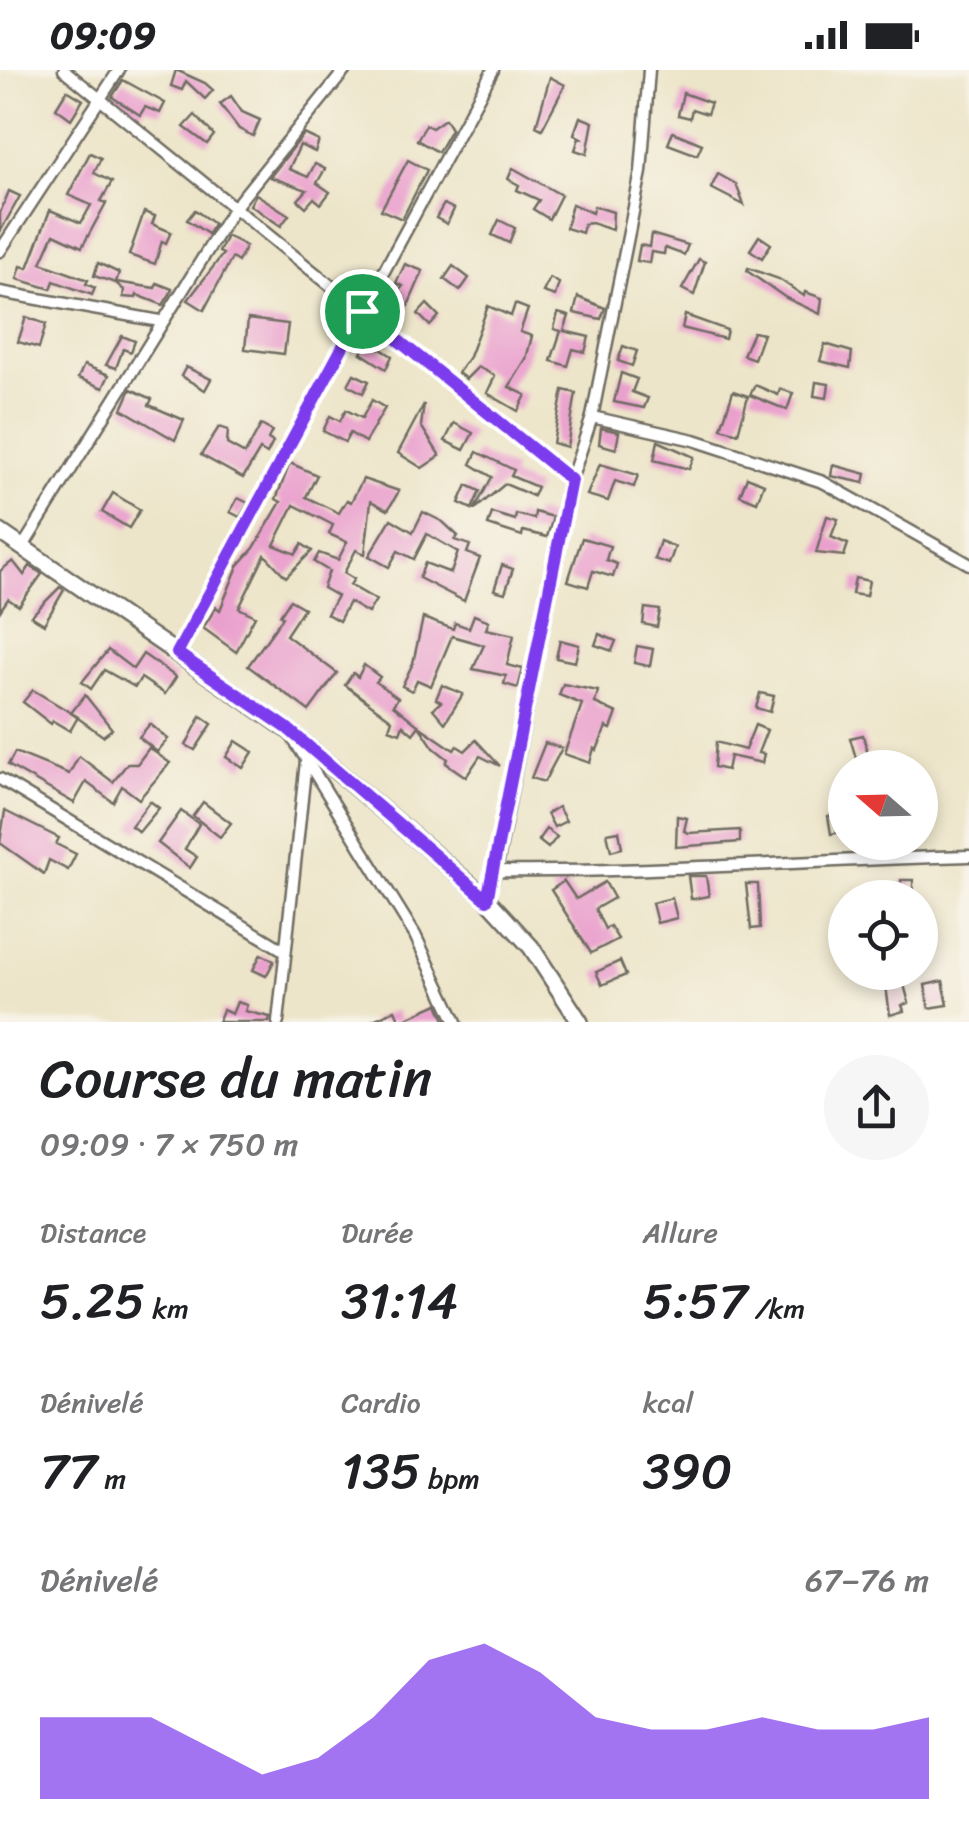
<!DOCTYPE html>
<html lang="fr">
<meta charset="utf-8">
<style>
:root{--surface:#fff;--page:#f6f6f6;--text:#202124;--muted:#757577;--accent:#7c3aed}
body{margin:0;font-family:Sriracha,sans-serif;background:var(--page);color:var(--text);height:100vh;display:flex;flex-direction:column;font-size:38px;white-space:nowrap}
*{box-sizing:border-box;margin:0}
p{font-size:32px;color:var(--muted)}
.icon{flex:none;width:55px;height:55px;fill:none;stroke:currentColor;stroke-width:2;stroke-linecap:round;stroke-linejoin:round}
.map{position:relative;height:952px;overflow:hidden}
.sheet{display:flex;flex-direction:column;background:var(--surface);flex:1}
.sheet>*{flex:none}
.needle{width:65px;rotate:290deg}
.controls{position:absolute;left:828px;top:680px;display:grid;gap:20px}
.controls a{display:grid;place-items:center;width:110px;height:110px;border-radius:50%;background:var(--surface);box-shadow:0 5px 15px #0003;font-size:50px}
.pin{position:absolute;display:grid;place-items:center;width:85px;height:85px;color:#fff;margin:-42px;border:5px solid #fff;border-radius:50%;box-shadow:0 2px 10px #0007}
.round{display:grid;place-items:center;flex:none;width:105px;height:105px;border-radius:52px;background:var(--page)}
.headline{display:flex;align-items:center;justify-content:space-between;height:170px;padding:0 40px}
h1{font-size:55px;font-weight:600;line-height:75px}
.figures{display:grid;grid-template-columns:repeat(3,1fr);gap:15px;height:170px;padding:10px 40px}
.figures div{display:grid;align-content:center}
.figures b{font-size:50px;font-weight:600}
.figures small{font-size:28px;font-weight:400}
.figures p{font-size:28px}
.chart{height:280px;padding:20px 40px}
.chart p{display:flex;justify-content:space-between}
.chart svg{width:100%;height:180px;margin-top:10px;fill:var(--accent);opacity:.7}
.status{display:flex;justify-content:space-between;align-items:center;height:70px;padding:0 50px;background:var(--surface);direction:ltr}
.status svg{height:28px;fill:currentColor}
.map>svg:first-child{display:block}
.building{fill:#eaa0cd}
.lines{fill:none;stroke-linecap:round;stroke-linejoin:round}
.street-casing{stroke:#6f6c62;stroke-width:15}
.secondary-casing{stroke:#6f6c62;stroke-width:20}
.street{stroke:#fff;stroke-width:10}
.secondary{stroke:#fff;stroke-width:15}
.route-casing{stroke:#fff;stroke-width:20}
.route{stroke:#7c3aed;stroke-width:12}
</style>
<div class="status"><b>09:09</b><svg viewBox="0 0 49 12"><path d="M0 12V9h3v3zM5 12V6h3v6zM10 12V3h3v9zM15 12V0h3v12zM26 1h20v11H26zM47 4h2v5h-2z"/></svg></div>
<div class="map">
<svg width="969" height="952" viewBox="0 0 969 952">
<rect width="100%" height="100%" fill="#f7f3e8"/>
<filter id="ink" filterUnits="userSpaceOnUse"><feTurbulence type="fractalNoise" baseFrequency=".01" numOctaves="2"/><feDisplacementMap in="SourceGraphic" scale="20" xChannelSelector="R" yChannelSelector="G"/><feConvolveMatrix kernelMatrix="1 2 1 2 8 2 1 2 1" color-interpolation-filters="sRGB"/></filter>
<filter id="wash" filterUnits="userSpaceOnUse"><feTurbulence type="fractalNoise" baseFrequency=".0048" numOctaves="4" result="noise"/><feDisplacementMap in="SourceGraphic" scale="40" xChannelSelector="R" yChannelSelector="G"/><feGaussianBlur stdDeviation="2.25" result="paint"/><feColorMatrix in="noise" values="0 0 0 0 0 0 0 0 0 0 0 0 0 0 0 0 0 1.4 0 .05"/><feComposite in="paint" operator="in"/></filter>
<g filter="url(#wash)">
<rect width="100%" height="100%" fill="#ede5c9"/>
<g id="blocks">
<g class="building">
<polygon points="176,0 205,13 213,20 205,29 186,11 182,20 171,16"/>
<polygon points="550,7 565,15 542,59 536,56"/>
<polygon points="123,10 165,33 160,43 145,37 140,45 112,27"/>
<polygon points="67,20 83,30 71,49 56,38"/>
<polygon points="683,23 711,33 707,44 692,39 690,48 678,45"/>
<polygon points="231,26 242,42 260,50 253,66 239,59 220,34"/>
<polygon points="195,45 214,65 207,74 184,57"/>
<polygon points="580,47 593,52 587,84 575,80 579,68 583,69 574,64"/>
<polygon points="445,49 451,59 438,82 417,70 426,55 432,58"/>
<polygon points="673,62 702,74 697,85 668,74"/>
<polygon points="304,64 319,71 315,82 300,75 289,99 308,107 315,94 325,99 317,113 330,122 321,134 314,128 306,137 298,130 307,120 270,107"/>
<polygon points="90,83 101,88 94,103 112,112 101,131 106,133 82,177 54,164 41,193 88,210 86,214 95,218 92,225 54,211 51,219 17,209 21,196 28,198 50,140 81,153 91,135 68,125"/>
<polygon points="408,90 427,100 402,149 381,140"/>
<polygon points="513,98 561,125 549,149 533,139 539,130 517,120 519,115 508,109"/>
<polygon points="718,104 736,114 744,135 711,118"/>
<polygon points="9,121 20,126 0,162 0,143"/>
<polygon points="256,124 289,145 281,156 250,135"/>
<polygon points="444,134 454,139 447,154 436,148"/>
<polygon points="572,134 592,143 594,136 613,142 612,160 592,153 584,154 582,163 566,158"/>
<polygon points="195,140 214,154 208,164 187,150"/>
<polygon points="144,142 155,146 152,154 171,162 166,173 162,171 155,194 129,185"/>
<polygon points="499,150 515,158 509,173 492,165"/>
<polygon points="651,164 688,175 684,185 665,178 664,184 651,182 649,193 637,191 640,175 649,177"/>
<polygon points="227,166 246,176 238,192 232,188 204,240 188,230 223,184 219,182"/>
<polygon points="759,166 771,174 762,188 750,180"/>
<polygon points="699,189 705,192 694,225 682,219"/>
<polygon points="98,193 119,203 116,212 155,218 157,213 172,219 170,224 163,235 137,225 136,228 123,227 124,220 116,213 94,206"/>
<polygon points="405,194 423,201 401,252 384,239 403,216 396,213"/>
<polygon points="453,196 469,208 460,221 444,209"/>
<polygon points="748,198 779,209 804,226 805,222 822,228 820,244 786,228 747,201"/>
<polygon points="550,208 559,213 555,226 543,222"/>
<polygon points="578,227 605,238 601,249 574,243"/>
<polygon points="427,234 439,246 430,256 418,244"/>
<polygon points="515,234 528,239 520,262 532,266 526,289 509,317 526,325 518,341 487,323 495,306 478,297 466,309 458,303 469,287 488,236 511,246"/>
<polygon points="558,243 569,246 564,261 589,267 585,282 573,279 568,296 551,291 561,261 554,259"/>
<polygon points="685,245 727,260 725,269 682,258"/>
<polygon points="26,247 46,254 39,278 18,272"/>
<polygon points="248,249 288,254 284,284 245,279"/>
<polygon points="753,262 763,264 754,289 743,285"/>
<polygon points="122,266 135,271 131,282 123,279 116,298 106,295"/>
<polygon points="368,271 392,286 386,299 361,283"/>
<polygon points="825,274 852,282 850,298 820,291"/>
<polygon points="623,276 637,281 632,296 618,291"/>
<polygon points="84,295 109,305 103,318 78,308"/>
<polygon points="186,297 211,309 205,320 181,306"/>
<polygon points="621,303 637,309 632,322 648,328 644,338 614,332"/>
<polygon points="354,304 369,311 363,323 348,315"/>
<polygon points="816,312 829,314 827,328 814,326"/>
<polygon points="755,315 778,325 780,319 793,323 787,340 750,325"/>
<polygon points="131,319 152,329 149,335 184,350 175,370 122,339"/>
<polygon points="563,320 576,323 567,377 553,373"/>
<polygon points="733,321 748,326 738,363 721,358"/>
<polygon points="372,330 385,338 365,372 350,363 345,372 323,361 330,346 340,351 346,340 362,348"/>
<polygon points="424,334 421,356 440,386 422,398 398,383"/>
<polygon points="454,353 473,363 464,380 445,371"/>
<polygon points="261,355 272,361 268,369 273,372 267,384 260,380 243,408 201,385 219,357 228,360 227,374 245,384"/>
<polygon points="601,358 619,362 616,379 599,374"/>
<polygon points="658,371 694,387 689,399 654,390"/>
<polygon points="477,382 514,400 511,406 537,417 533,426 505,414 474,440 492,407 471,394"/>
<polygon points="290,393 317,405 306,427 339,443 347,430 351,432 363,409 399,421 388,440 371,431 365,484 356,480 344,503 354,509 350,515 376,530 368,543 349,532 339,551 327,544 337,526 323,518 329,501 314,492 319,483 338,490 347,472 329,464 333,455 294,435 274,475 296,484 302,474 312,481 286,507 265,485 239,538 255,546 236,582 203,558 216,537 220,540 238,496 254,478 281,432 276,429"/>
<polygon points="600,394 638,405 634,417 615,411 608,431 587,425"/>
<polygon points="833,395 866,404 864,413 831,406"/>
<polygon points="747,407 764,414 757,432 740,425"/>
<polygon points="467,415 480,421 472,439 459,433"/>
<polygon points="113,423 140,440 129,458 102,442"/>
<polygon points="238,428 248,433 240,447 230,442"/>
<polygon points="423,442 443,452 458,466 455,470 470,475 467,483 480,488 464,531 419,508 425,493 451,503 458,482 427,464 414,489 398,481 389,497 369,486 391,449 413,462"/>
<polygon points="535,442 553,447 547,467 523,461 522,466 488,455 492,443 515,450 516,444 534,449"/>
<polygon points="827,446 838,449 831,467 848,474 844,486 816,483"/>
<polygon points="582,468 610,476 606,490 617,494 613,507 593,501 588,517 568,511"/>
<polygon points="660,471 675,477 669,494 654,489"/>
<polygon points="13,491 24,505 30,496 42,504 19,536 8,529 0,541 0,501"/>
<polygon points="502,495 513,499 505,523 494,520"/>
<polygon points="855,508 869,511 866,526 852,524"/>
<polygon points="60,517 64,520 44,554 31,546"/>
<polygon points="290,530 304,538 286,565 337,603 309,641 248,596 283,547 280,545"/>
<polygon points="645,538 660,540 657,557 643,554"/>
<polygon points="474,545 489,551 486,559 514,565 507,595 523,599 518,618 504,614 506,606 473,599 484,575 452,566 431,616 417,610 412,621 402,616 413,593 423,548 453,559 455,553 469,558"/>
<polygon points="599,564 616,571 612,581 595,575"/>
<polygon points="560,570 579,575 575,592 556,588"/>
<polygon points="637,576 653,579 650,596 634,593"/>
<polygon points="108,580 133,599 143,584 176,607 165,624 141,608 135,617 104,600 91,619 82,612"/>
<polygon points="364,595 380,607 376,612 398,628 393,635 419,656 454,680 457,676 465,681 476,670 500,696 480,686 466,707 446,693 448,689 434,678 419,656 413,664 403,655 400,663 389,659 392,650 345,615 353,603 358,607"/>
<polygon points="563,614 598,621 595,633 617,643 611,659 606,657 597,680 594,678 590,693 564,684 582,634 559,625"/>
<polygon points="442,615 463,624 445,653 433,639 441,632 436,629"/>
<polygon points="33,620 78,647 70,661 53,651 51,654 23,632"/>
<polygon points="760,623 774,626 770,642 756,638"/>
<polygon points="85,625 112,659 103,666 71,643"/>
<polygon points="201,646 212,654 195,680 186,675"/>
<polygon points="150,654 168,669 157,682 139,667"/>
<polygon points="755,655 767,660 758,683 764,684 762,693 730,686 727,700 714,697 716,672 745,680"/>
<polygon points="863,665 868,684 856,688 850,668"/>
<polygon points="236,671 253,682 243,698 226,687"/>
<polygon points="545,673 562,678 544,712 531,708"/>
<polygon points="149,678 170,693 139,729 122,716 113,732 86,712 74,733 8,695 15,682 69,704 79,686 113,712 127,694 137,694"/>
<polygon points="150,731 159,738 139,762 131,756"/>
<polygon points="203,732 231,753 220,767 193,746"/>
<polygon points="558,737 566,751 554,757 547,744"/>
<polygon points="5,741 59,768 56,774 76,784 68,800 49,790 44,804 0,773"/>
<polygon points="181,741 199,754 185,779 197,787 190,798 158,773"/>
<polygon points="843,744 845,761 831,764 828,746"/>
<polygon points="677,746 687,748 684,761 689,763 740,760 740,772 676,777"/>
<polygon points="546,759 557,767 548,778 538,770"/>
<polygon points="619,761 622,778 611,781 607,763"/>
<polygon points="688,806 706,806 709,826 691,829"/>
<rect x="901" y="810" width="12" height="18"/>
<polygon points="564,811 576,829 605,812 614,828 595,839 605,859 610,856 618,869 591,883 551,820"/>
<polygon points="746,814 758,814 760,858 751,859"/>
<polygon points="672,828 677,848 657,853 652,833"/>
<polygon points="261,884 274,891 266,906 253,900"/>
<polygon points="620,891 626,905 602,915 596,902"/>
<polygon points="884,902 894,902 897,913 903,911 909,933 902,935 904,941 890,945"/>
<polygon points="943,911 948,935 929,938 925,915"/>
<polygon points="237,932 247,935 245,941 270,947 269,952 218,952 223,940 232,944"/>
<polygon points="438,934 446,952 369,952 395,940 400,951"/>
</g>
</g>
</g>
<g filter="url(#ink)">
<use href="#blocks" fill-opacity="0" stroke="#6f6c62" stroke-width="2.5"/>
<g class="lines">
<g class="street-casing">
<g id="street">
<polyline points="64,0 571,410"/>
<polyline points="0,181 119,0"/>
<polyline points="0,222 160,251"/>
<polyline points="592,347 694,370 823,412 969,494"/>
<polyline points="22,478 234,138 345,0"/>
<polyline points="177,583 493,0"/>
<polyline points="293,668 415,865 456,952"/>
<polyline points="0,709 285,881"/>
<polyline points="496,801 571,410 592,347 641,102 649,0"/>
<path d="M 487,829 L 496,801 C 654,803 811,790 969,786"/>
<polyline points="278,952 306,691"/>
</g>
</g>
<g class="secondary-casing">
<polyline id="secondary" points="0,462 287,659 487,829 531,877 580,952"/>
</g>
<use href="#street" class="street"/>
<use href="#secondary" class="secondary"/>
</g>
</g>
<g class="lines" filter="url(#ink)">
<g class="route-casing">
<polygon id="route" points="362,241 571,410 487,830 287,658 177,583"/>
</g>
<use href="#route" class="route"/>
</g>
</svg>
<div class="controls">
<a><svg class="needle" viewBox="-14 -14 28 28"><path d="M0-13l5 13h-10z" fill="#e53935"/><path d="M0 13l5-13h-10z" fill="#757577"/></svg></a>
<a><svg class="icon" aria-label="locate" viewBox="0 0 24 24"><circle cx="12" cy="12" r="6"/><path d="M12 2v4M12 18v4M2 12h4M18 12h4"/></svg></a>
</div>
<div class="pin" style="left:362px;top:241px;background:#1e9e55"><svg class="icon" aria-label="arrive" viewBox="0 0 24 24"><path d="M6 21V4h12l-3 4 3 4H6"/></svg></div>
</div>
<section class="sheet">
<div class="headline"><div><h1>Course du matin</h1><p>09:09 · 7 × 750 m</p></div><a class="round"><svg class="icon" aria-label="share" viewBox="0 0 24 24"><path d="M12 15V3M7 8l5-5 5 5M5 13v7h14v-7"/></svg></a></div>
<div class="figures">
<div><p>Distance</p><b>5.25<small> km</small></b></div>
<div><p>Durée</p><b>31:14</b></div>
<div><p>Allure</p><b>5:57<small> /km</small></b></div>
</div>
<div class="figures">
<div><p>Dénivelé</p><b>77<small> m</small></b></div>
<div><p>Cardio</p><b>135<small> bpm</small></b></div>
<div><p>kcal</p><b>390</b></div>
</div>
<div class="chart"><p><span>Dénivelé</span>67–76 m</p>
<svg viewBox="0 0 160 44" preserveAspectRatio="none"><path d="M0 44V24L10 24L20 24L30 31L40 38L50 34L60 24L70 10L80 6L90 13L100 24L110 27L120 27L130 24L140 27L150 27L160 24V44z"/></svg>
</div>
</section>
